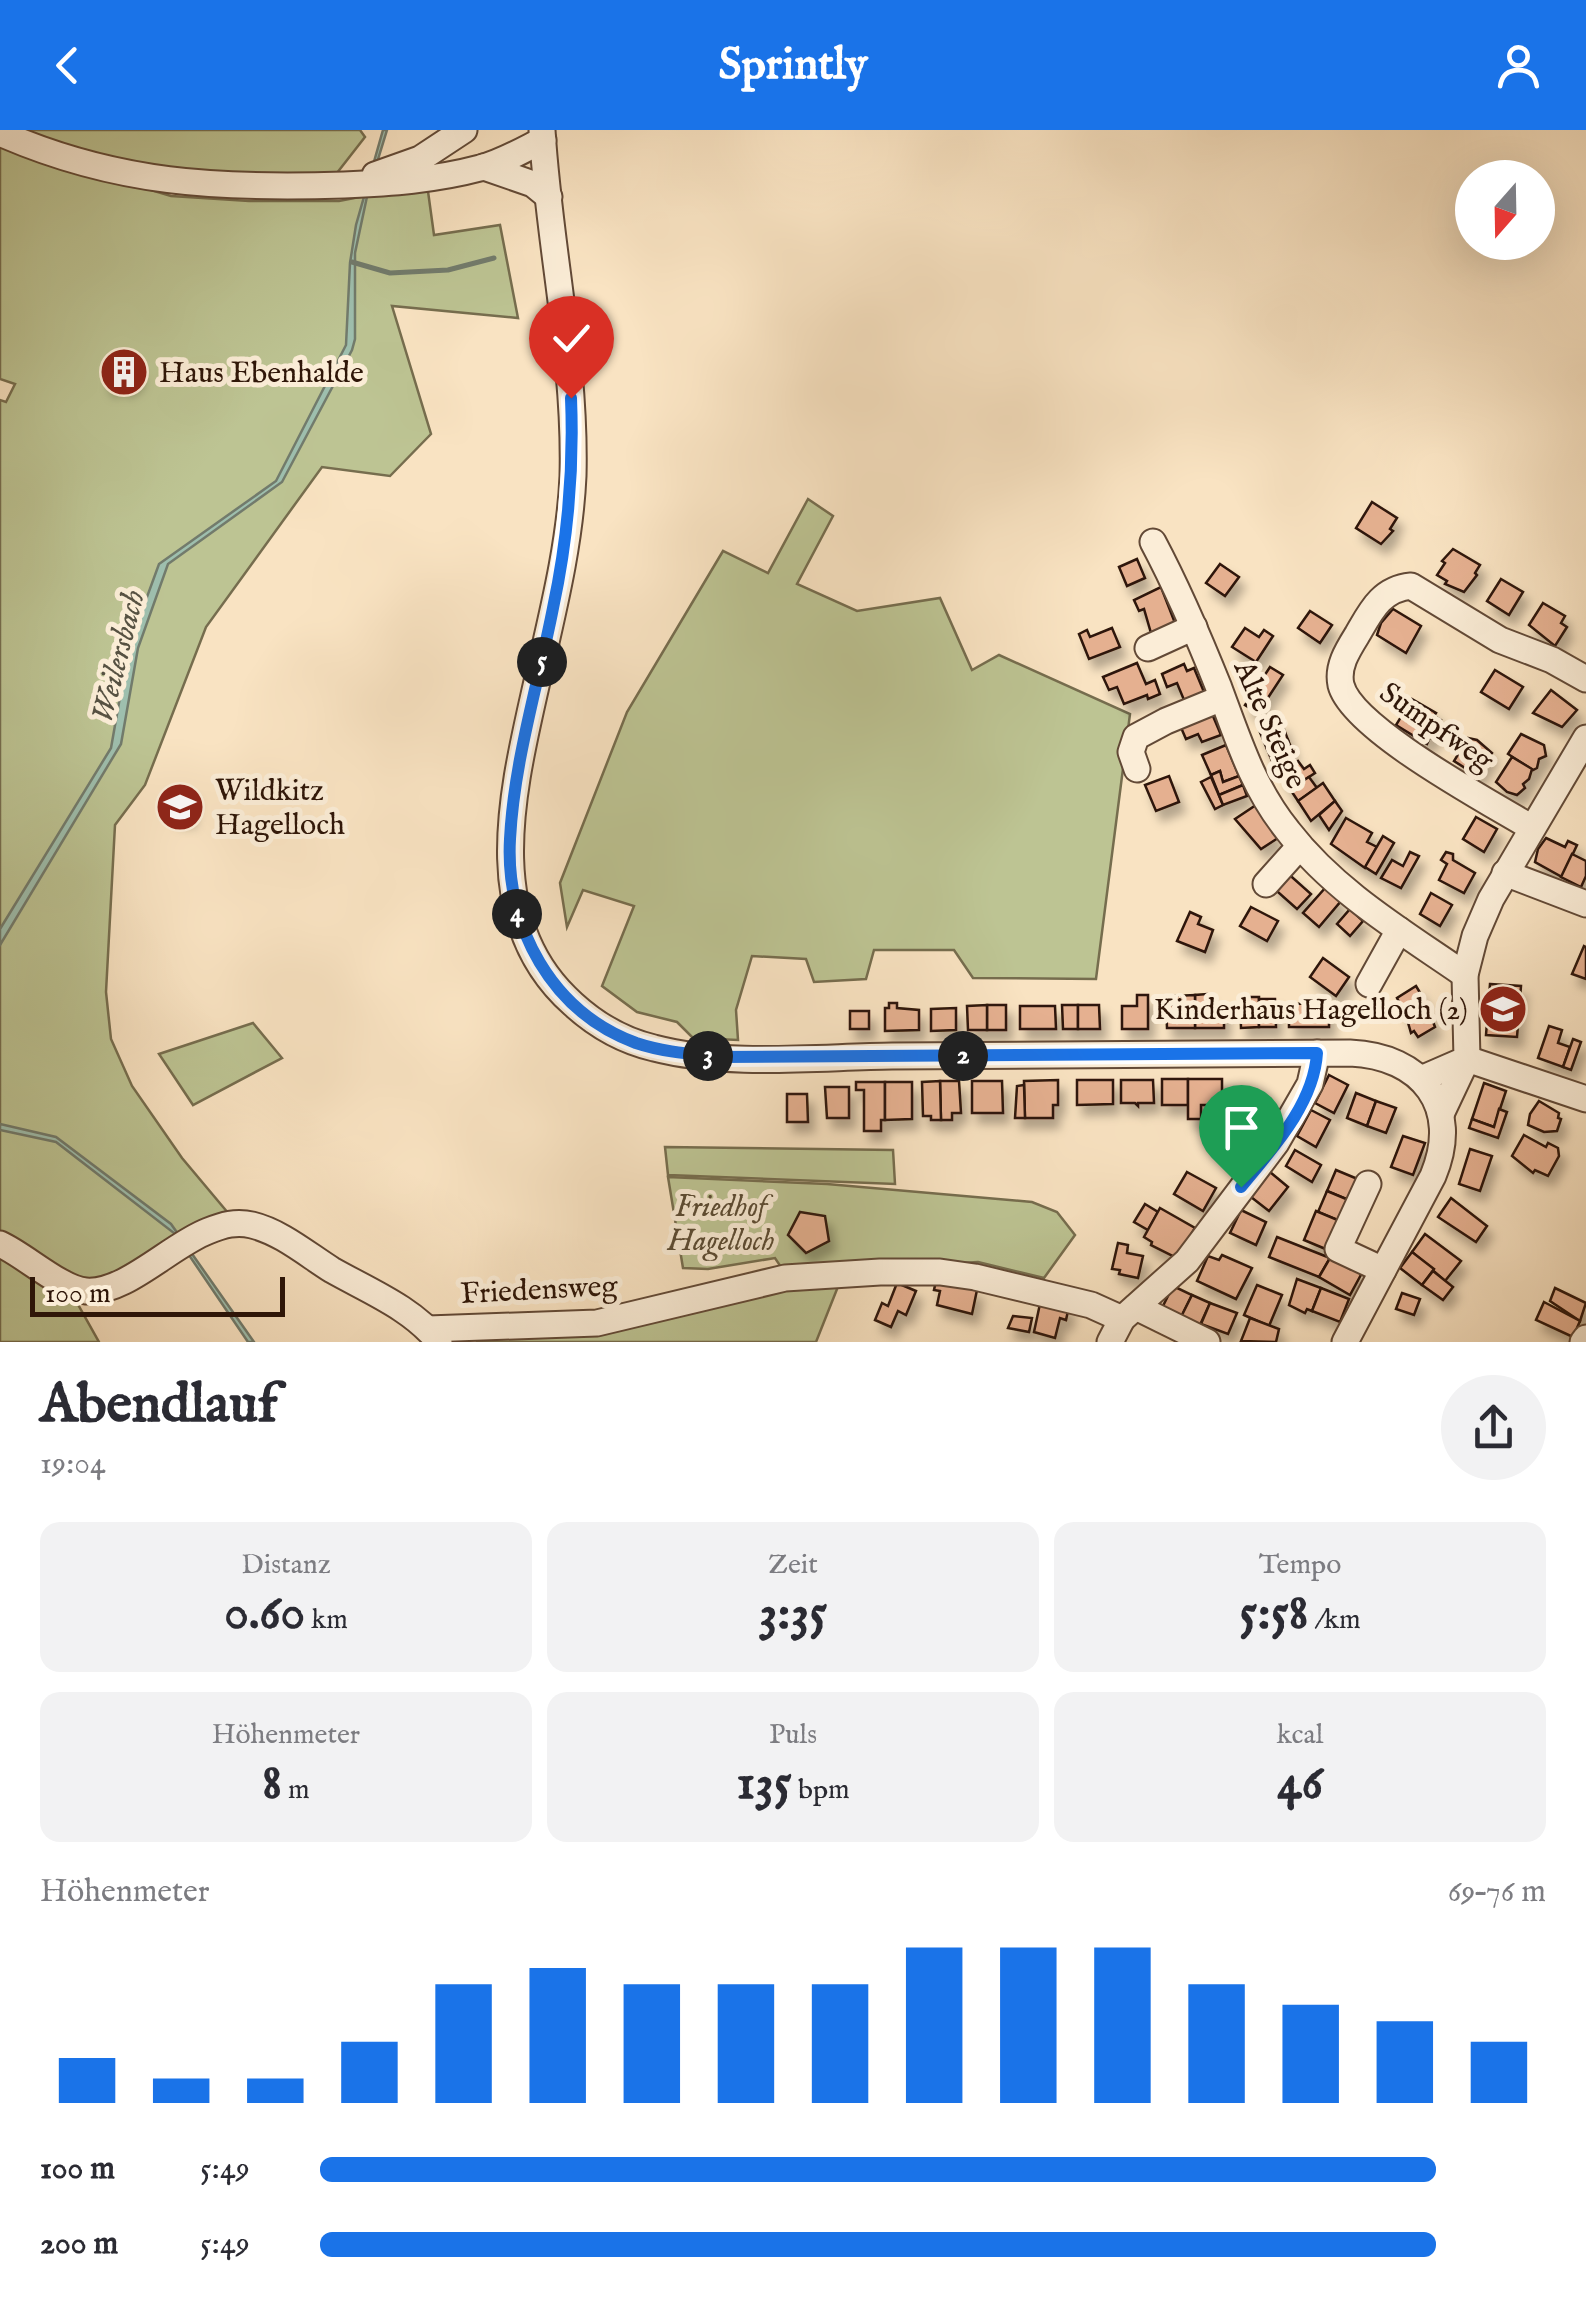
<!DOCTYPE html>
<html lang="de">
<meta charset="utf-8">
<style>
:root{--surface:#fff;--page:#f2f2f3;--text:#2b2b33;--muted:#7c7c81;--accent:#1a73e8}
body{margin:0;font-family:"IM FELL English",serif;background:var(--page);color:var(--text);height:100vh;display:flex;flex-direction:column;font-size:38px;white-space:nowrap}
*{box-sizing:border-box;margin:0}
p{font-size:32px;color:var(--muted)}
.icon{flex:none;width:55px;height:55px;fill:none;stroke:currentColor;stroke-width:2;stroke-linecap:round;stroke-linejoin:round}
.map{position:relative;height:1212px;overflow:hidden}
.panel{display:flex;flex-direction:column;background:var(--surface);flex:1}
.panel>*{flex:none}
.needle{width:65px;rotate:200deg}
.tools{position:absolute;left:1455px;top:30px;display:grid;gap:20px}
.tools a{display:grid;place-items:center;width:100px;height:100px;border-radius:50%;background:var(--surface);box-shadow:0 10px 40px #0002;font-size:50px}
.scale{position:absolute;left:30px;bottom:25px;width:255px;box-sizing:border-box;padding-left:10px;border:5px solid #2f1608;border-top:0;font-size:28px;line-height:35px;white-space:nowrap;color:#2f1608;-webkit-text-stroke:8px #fbedd7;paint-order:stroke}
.pin{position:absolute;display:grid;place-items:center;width:85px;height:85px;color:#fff;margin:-102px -42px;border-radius:50% 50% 50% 0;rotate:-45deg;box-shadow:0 0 10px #0007}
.pin .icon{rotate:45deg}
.km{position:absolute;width:50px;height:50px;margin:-25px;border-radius:50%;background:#222;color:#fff;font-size:28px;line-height:50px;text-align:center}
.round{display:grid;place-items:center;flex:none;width:105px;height:105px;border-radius:52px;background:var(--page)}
.head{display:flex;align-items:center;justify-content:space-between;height:170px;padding:0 40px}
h1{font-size:55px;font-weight:700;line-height:75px}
.metrics{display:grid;grid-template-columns:repeat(3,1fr);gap:15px;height:170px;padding:10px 40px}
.metrics div{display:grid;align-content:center;border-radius:20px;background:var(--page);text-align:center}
.metrics b{font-size:50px;font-weight:700}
.metrics small{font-size:28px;font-weight:400}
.metrics p{font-size:28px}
.chart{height:280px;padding:20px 40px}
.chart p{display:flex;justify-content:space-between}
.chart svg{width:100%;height:180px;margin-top:10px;stroke:var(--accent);stroke-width:6}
ul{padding:0 40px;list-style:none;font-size:32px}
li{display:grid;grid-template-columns:160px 120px 1fr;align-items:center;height:75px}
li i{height:25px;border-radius:12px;background:var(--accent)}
header{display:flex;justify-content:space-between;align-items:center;height:130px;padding:0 40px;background:var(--accent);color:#fff;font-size:45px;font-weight:700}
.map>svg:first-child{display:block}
.green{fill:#bdc493;stroke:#766d4e;stroke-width:2.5}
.water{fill:#9ebfae;stroke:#727b6c;stroke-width:2.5}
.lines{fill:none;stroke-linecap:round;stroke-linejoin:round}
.stream{stroke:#727b6c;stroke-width:5}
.building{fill:#e5b090;stroke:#2f1608;stroke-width:2.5;filter:url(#shadow)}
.minor-casing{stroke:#624936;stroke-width:29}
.minor{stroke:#fbedd7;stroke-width:25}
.route-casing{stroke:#fff;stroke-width:20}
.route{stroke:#1a73e8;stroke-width:12}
.labels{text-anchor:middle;stroke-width:10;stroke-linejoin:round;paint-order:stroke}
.poi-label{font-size:30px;fill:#2f1608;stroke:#fbedd7;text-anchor:start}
.street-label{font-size:30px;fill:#2f1608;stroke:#fbedd7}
.park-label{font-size:30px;font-style:italic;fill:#5a4a32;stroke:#fbedd7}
.water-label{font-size:32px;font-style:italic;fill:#565142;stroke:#fbedd7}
</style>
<header><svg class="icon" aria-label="back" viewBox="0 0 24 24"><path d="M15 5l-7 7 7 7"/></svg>Sprintly<svg class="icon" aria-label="person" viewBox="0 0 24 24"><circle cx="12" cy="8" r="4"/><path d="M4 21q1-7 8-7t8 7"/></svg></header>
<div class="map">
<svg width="1586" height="1212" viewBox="0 0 1586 1212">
<defs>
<filter id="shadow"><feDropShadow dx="6" dy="10" stdDeviation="5" flood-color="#0004"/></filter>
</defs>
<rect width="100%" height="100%" fill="#f9e3c2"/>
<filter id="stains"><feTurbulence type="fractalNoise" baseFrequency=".002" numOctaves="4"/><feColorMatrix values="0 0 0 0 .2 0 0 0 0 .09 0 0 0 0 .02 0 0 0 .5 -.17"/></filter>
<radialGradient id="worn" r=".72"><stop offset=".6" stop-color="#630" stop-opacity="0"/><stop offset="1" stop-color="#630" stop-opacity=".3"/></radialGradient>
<g class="green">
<polygon points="0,0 360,0 365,7 326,57 232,57"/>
<polygon points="0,8 43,28 171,66 249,71 339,71 427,54 434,105 500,95 518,188 392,176 431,304 390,346 322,337 206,497 145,655 115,695 106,862 111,909 132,956 182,1028 234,1090 91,1156 0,1109 0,270 6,272 15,254 0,249"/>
<polygon points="808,369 833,386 797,454 857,481 940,468 972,540 999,525 1130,584 1096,849 973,848 954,820 874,820 866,849 814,852 806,829 752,826 736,880 738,910 693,908 677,892 637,882 602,856 634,776 583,760 567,797 560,753 627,582 723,421 768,443"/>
<polygon points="253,893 282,928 193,975 159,924"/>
<polygon points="665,1017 893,1020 895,1054 668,1045"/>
<polygon points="668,1047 827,1054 1032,1072 1057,1082 1075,1105 1044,1148 978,1132 785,1143 775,1128 708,1139 683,1138"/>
<polygon points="0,1127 76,1171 99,1212 0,1212"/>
<polygon points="841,1149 816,1212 477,1212 482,1207"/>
</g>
<g class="water">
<polygon points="383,0 387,0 368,62 355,123 355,209 352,220 282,352 168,434 138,518 121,614 0,815 0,799 111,618 129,516 159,434 276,351 346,215 350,133 356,95"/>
<polygon points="0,994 56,1007 171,1094 254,1212 248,1212 174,1103 56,1012 0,1000"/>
</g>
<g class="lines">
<polyline class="stream" points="352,132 390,143 448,140 494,128"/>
</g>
<g class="building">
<polygon points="129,227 138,241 134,244 137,248 124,257 119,251 109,257 103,247 120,234 118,232"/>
<polygon points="1372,372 1397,388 1390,399 1393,401 1381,414 1356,398"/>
<polygon points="1453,419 1480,435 1475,443 1477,445 1464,462 1445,454 1447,451 1437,445 1445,433 1442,431"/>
<polygon points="1137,429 1145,448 1127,456 1119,437"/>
<polygon points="1220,434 1239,447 1225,466 1206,453"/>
<polygon points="1501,449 1523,462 1509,485 1487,471"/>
<polygon points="1161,457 1175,493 1151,503 1144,479 1139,481 1134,470"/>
<polygon points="1543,473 1565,486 1561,493 1567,497 1555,516 1529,495"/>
<polygon points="1393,479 1421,496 1406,523 1377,505 1381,493"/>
<polygon points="1310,481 1332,495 1320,513 1298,498"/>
<polygon points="1112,498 1120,517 1089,529 1079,504 1087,500 1090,507"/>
<polygon points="1245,498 1259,507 1264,500 1273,506 1256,532 1232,517"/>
<polygon points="1137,533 1146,554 1155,550 1160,564 1148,569 1147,565 1124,574 1117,557 1109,560 1103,547"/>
<polygon points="1184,534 1187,541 1194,538 1204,562 1184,570 1177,553 1167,557 1162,544"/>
<polygon points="1270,537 1283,545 1258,583 1245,575"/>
<polygon points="1495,540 1523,557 1509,579 1481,562"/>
<polygon points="1551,560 1577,580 1562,597 1533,583"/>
<polygon points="1412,569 1436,583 1434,586 1441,590 1434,607 1431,605 1427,614 1396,595"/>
<polygon points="1210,579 1221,605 1202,612 1198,604 1186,609 1179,593"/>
<polygon points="1281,591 1288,610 1267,619 1259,600"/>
<polygon points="1521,604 1544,615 1546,626 1539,629 1537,638 1533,640 1508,624"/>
<polygon points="1468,608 1477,610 1492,623 1478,646 1454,631"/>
<polygon points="1288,610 1293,622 1272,631 1267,619"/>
<polygon points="1226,615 1239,646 1223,652 1220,641 1211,645 1202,625"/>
<polygon points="1512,627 1532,639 1529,649 1523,654 1525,658 1517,665 1507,662 1496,652"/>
<polygon points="1298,631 1304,639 1310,635 1315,643 1290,659 1279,644"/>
<polygon points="1220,641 1223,652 1239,646 1243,655 1219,665 1211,645"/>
<polygon points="1169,646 1179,672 1156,681 1145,655"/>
<polygon points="1211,647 1223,675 1215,679 1201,652"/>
<polygon points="1309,647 1317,658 1298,671 1290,659"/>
<polygon points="1323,653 1335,671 1311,691 1298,671"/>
<polygon points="1243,655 1247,666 1223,675 1219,665"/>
<polygon points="174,660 191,661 189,687 173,686"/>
<polygon points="1335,671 1342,681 1329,700 1319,685"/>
<polygon points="1256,675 1278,708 1261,719 1235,689"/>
<polygon points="1476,687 1497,699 1484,722 1463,709"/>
<polygon points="1346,688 1372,703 1367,712 1377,717 1365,738 1331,714"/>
<polygon points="1383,706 1394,713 1376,744 1365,737"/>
<polygon points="1546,708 1565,717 1568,711 1577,715 1562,747 1535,732 1538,719"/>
<polygon points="1410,722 1419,726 1401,758 1381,748 1392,730 1403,736"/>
<polygon points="1446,722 1453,724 1453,730 1475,743 1464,763 1439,750 1447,734 1441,730"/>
<polygon points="1572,724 1586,731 1586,746 1581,757 1561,747"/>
<polygon points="1284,740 1311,764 1297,779 1270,755"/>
<polygon points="1326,757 1341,771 1319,797 1303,783"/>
<polygon points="1431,763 1452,775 1440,796 1420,784"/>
<polygon points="1251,777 1278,791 1267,811 1240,796"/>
<polygon points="1350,779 1363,791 1350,806 1337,794"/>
<polygon points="1190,782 1201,787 1198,794 1213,800 1205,822 1177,811"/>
<polygon points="1584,816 1586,817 1586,849 1572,844"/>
<polygon points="1323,828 1349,847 1336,866 1310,847"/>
<polygon points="1490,854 1521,856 1517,907 1486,905"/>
<polygon points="1416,856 1428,876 1408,888 1397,868"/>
<polygon points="1207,864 1208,875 1224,874 1224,898 1195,898 1195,865"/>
<polygon points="1137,865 1148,865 1148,899 1122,899 1122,876 1137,876"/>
<polygon points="1195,865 1195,898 1167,898 1166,875 1173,875 1173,866"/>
<polygon points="1240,867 1259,867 1259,897 1241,898"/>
<polygon points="1259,869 1275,869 1276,897 1259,897"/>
<polygon points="889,873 897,873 897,878 919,880 919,900 885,901 885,878 889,878"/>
<polygon points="1329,873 1329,897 1289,897 1289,874"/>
<rect x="987" y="875" width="19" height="25"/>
<polygon points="987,875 987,900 968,900 967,876"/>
<polygon points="1062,875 1078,875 1078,899 1063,899"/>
<polygon points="1078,875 1099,875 1100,899 1078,899"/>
<polygon points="1020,876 1055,876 1056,899 1020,899"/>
<polygon points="1427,876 1435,897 1418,907 1414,901 1411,903 1407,889"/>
<polygon points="956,878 956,900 931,901 931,879"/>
<rect x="850" y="881" width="19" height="18"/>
<polygon points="1549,896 1562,900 1558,913 1570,917 1563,937 1538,928"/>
<polygon points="1573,909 1581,912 1571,940 1563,937"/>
<polygon points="1329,945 1348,955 1334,983 1315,973"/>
<rect x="1162" y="949" width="26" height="26"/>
<polygon points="1188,949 1222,949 1222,975 1201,975 1201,989 1188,989"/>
<polygon points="1058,950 1058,975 1053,975 1053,988 1025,988 1024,951"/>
<polygon points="1077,950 1113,950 1113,974 1077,975"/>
<polygon points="1121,950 1153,950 1154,973 1138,973 1138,976 1135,973 1121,973"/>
<polygon points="940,951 959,951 961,983 952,983 952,990 941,990"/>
<polygon points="940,951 941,990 931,990 931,986 923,986 922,952"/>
<polygon points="972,951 1002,951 1003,983 972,983"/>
<polygon points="856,952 885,952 885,990 881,990 881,1001 864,1001 864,960 856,960"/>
<polygon points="885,952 912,952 912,989 885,990"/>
<polygon points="1484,953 1506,961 1494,997 1472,989"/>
<polygon points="1024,955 1025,988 1015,988 1017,956"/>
<polygon points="825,957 849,957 849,988 827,988"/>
<polygon points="1356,963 1376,971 1367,996 1347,988"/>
<polygon points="787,964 807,964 808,992 787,992"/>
<polygon points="1376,971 1396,978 1386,1003 1367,996"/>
<polygon points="1539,971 1559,983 1558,988 1561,989 1557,1001 1544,1002 1528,995 1530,984"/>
<polygon points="1248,979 1270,996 1253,1018 1230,1001"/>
<polygon points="1499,979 1507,982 1498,1008 1469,998 1472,989 1494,997"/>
<polygon points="1311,980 1330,990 1316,1017 1297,1006"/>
<polygon points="1524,1005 1546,1017 1548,1013 1558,1018 1559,1026 1548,1046 1535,1040 1533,1043 1512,1026"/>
<polygon points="1403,1006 1425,1013 1413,1045 1391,1037"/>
<polygon points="1470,1019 1492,1026 1480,1061 1459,1054"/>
<polygon points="1295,1020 1321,1035 1312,1052 1286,1036"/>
<polygon points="1336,1040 1360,1050 1351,1071 1327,1061"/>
<polygon points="1187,1042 1216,1058 1203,1081 1174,1064"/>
<polygon points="1270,1042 1288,1057 1269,1081 1251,1067"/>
<polygon points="1327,1061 1351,1071 1342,1092 1318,1082"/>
<polygon points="1451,1068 1487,1096 1476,1112 1438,1087"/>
<polygon points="1145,1074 1158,1082 1148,1100 1134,1092"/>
<polygon points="1160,1078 1195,1098 1177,1128 1151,1115 1152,1112 1144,1107"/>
<polygon points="1241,1080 1266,1092 1256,1115 1230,1103"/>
<polygon points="1316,1081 1340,1091 1328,1120 1304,1110"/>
<polygon points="800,1082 825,1086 829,1111 806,1123 788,1105"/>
<polygon points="1425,1104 1461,1131 1445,1151 1412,1122"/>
<polygon points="1277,1107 1330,1128 1319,1147 1269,1127"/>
<polygon points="1118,1113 1128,1115 1127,1123 1143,1126 1138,1148 1119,1144 1120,1140 1112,1139"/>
<polygon points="1412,1122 1434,1139 1422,1155 1400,1138"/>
<polygon points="1222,1125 1252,1138 1236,1169 1197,1151 1208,1126 1219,1130"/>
<polygon points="1330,1128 1350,1139 1352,1135 1363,1141 1350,1165 1319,1147"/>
<polygon points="1433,1141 1453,1157 1443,1170 1422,1155"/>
<polygon points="1297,1149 1321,1158 1312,1181 1307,1179 1305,1183 1289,1175"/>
<polygon points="936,1151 977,1160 972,1184 937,1175 940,1161 934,1160"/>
<polygon points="897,1153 916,1161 906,1185 898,1181 891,1197 875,1190 882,1173 888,1176"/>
<polygon points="1257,1155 1282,1165 1269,1196 1244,1185"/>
<polygon points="1173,1156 1192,1165 1181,1187 1162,1178"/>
<polygon points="1321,1158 1349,1169 1340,1192 1312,1181"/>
<polygon points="1555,1158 1586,1173 1580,1191 1550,1171"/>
<polygon points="1402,1163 1420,1169 1414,1185 1396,1179"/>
<polygon points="1192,1165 1210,1173 1200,1195 1181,1187"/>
<polygon points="1041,1169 1069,1176 1066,1190 1060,1188 1055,1208 1034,1202"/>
<polygon points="1544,1172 1580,1191 1573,1207 1536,1190"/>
<polygon points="1210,1173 1237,1183 1228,1204 1201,1194"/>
<polygon points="1013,1186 1032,1188 1029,1202 1008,1198"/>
<polygon points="1250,1188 1279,1199 1276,1212 1241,1211"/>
</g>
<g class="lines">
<g class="minor-casing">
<g id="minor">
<path d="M 542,0 C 549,116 576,229 573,346 C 570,414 553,481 538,547 C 514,655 477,789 573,874 C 596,895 624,911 654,918 C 727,937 817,927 892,926 C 1044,925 1197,923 1350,923 C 1422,926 1462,977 1433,1046 L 1345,1212"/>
<path d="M 0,3 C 116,54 219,59 344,55 C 390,53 435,50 480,38 C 501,33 523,20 543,10"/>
<polyline points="484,37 533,54 549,67"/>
<polyline points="375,45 420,29 464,0"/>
<path d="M 1153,412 C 1178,459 1199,508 1219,558 C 1238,609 1253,658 1288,701 C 1335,762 1403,802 1465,845"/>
<polyline points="1148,518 1194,497"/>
<polyline points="1137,639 1131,622 1136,607 1166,591 1222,568"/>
<path d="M 1532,698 C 1491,673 1352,599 1341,555 C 1337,537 1347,521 1357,505 C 1371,481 1381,459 1411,456 L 1500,510 L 1552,530 L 1586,549"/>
<polyline points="1505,743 1586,774"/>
<polyline points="1266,754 1300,716"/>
<polyline points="1369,854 1399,800"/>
<polyline points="1421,949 1467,929 1465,845 1475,806 1491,769 1586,608"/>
<polyline points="1441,984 1467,929 1586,969"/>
<polyline points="1368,1054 1338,1119 1383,1140"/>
<path d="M 0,1114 C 26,1126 61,1159 86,1161 C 125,1164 171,1115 208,1101 C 223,1095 236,1091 252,1095 C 281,1102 308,1125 332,1140 C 369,1161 412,1178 439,1212"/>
<polyline points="1136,1177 1207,1212"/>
<polyline points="428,1199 597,1193 785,1148 880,1142 940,1142 975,1147 1091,1175 1122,1189"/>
<polyline points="1110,1212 1122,1189 1187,1131 1276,1013 1310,954 1317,923"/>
<polyline points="1583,1212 1586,1208"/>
</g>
</g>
<use href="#minor" class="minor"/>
</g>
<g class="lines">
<g class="route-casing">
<path id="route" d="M 571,268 C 574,340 568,408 553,478 C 538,555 514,631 510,709 C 505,797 552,882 636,913 C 663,922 691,924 718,927 L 1317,923 C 1314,974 1272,1019 1241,1057"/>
</g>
<use href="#route" class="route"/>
</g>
<defs>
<g id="building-disc" transform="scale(2.5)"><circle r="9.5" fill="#8f2418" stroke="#fbedd7"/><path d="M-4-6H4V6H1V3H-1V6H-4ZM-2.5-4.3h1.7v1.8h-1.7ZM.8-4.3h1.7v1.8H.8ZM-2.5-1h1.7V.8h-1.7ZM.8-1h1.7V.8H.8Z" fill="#fff"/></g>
<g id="school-disc" transform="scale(2.5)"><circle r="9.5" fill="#8f2418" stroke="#fbedd7"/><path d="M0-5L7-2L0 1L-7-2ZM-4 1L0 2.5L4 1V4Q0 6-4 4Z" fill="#fff"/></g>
</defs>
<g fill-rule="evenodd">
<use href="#building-disc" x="124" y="242"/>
<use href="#school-disc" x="180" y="677"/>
<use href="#school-disc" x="1503" y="879"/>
</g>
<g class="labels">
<g class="poi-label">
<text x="159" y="252">Haus Ebenhalde</text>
<text x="215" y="670">Wildkitz<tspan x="215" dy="34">Hagelloch</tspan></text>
<text x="1468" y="889" text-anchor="end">Kinderhaus Hagelloch (2)</text>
</g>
<g class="street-label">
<text transform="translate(1271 594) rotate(66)" y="10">Alte Steige</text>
<text transform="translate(1437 596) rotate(35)" y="10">Sumpfweg</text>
<text transform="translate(539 1159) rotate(-3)" y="10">Friedensweg</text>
</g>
<g class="park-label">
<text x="721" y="1086">Friedhof<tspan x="721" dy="34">Hagelloch</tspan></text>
</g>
<g class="water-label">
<text transform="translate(117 526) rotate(-76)" y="11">Weilersbach</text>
</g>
</g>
<rect width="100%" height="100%" filter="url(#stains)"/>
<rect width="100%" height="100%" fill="url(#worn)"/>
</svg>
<div class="tools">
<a><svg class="needle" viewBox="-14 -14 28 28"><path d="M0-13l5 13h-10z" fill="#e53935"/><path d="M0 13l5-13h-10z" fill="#7c7c81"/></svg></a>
</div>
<div class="scale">100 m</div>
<div class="pin" style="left:1241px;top:1057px;background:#1e9e55"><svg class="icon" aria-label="arrive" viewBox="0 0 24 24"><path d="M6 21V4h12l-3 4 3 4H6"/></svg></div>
<div class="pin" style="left:571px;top:268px;background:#d93025"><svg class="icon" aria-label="check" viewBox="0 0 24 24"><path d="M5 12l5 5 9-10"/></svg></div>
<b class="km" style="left:963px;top:926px">2</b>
<b class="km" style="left:708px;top:926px">3</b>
<b class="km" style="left:517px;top:784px">4</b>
<b class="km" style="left:542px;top:532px">5</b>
</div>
<section class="panel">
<div class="head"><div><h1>Abendlauf</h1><p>19:04</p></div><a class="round"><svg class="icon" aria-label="share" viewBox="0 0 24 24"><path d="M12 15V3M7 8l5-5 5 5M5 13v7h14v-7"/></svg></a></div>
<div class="metrics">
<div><p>Distanz</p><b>0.60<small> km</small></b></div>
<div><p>Zeit</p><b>3:35</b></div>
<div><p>Tempo</p><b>5:58<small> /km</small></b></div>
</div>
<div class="metrics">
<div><p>Höhenmeter</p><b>8<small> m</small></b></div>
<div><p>Puls</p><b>135<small> bpm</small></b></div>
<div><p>kcal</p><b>46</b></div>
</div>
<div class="chart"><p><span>Höhenmeter</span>69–76 m</p>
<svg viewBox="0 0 160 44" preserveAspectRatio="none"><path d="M5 44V33M15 44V38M25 44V38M35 44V29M45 44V15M55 44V11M65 44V15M75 44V15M85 44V15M95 44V6M105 44V6M115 44V6M125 44V15M135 44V20M145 44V24M155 44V29"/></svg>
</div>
<ul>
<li><b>100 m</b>5:49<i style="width:91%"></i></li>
<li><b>200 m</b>5:49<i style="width:91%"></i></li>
</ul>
</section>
